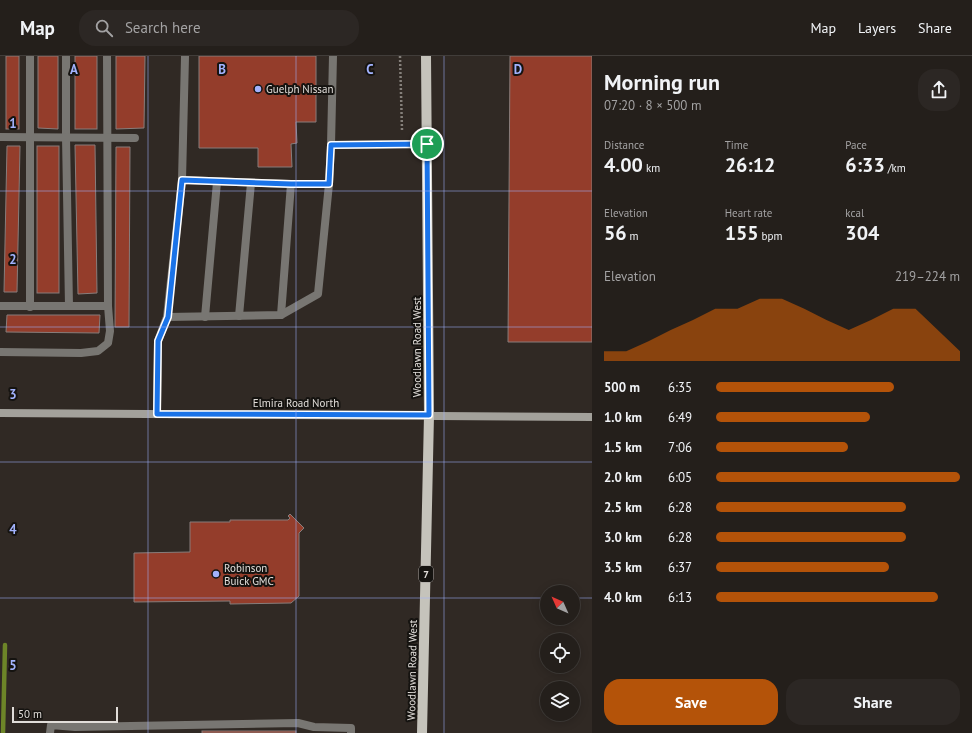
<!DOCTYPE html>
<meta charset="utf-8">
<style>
:root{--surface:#241f1b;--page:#2c2724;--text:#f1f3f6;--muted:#a3a2a3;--line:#413d3a;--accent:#b45309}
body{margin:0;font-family:"PT Sans",sans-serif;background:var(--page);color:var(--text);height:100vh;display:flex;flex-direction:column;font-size:15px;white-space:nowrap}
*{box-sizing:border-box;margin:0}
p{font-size:13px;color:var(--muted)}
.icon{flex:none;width:22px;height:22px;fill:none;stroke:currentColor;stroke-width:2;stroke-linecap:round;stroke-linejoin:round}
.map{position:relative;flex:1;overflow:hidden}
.sheet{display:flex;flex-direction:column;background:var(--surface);width:380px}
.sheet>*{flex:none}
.needle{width:26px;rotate:315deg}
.controls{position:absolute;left:540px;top:529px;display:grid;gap:8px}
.controls a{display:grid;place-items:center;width:40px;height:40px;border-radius:50%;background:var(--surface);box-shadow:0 2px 10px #0003,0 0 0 1px var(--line);font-size:20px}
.scale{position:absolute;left:12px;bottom:10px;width:106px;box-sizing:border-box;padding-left:4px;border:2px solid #e1ddd9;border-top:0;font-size:11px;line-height:14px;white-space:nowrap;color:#e1ddd9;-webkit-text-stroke:3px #151310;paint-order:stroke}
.pin{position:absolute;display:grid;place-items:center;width:34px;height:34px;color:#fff;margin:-17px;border:2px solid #fff;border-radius:50%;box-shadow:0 1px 4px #0007}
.round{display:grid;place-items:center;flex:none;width:42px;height:42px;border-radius:16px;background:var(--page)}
.headline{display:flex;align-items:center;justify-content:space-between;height:68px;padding:0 12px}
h1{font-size:22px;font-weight:700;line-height:30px}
.stats{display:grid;grid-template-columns:repeat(3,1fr);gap:6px;height:68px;padding:4px 12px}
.stats div{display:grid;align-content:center}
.stats b{font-size:20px;font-weight:700}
.stats small{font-size:11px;font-weight:400}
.stats p{font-size:11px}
.chart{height:112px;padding:8px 12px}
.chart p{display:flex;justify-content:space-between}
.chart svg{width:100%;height:72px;margin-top:4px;fill:var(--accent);opacity:.7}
.cta{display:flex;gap:8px;margin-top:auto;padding:8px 12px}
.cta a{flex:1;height:46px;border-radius:16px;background:var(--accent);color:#fff;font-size:16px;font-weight:700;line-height:46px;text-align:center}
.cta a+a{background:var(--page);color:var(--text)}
ul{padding:0 12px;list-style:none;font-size:13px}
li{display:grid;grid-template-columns:64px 48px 1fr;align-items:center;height:30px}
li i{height:10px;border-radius:5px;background:var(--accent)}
header{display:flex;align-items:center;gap:24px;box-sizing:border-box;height:56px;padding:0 20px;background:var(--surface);border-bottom:1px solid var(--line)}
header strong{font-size:19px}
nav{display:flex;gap:22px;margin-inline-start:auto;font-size:14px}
.search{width:280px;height:36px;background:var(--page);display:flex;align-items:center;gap:10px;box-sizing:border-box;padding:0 14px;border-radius:16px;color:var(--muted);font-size:15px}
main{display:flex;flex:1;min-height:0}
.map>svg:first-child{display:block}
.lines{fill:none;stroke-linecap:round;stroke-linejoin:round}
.stream{stroke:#6d8528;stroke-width:4.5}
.building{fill:#943d2b;stroke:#887d7b}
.path{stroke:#85807b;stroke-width:2.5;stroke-dasharray:2 2;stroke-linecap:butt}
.service{stroke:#787672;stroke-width:8}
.secondary{stroke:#a3a19b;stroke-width:8}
.primary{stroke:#c5c3bb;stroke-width:10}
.route-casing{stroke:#fff;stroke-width:8}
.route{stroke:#1a73e8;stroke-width:5}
.grid{fill:none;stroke:#a2b2fd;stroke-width:1;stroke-opacity:0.55}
.poi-dot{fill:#a2b2fd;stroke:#151310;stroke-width:1.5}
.labels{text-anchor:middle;stroke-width:4;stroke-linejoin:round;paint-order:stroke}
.shield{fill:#151310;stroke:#a4a09d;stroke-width:1}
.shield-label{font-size:10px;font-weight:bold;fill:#e1ddd9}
.poi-label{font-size:11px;fill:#e1ddd9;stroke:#151310;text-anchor:start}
.street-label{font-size:11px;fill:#e1ddd9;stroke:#151310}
.grid-label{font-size:13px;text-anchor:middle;font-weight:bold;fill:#a2b2fd;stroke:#151310;stroke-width:4;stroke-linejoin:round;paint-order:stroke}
</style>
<header>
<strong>Map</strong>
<div class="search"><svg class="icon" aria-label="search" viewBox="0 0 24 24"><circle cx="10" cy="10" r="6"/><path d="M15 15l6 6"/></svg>Search here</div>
<nav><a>Map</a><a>Layers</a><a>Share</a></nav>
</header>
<main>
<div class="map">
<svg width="592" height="677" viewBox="0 0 592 677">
<rect width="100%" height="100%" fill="#302924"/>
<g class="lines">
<polyline class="stream" points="3,677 5,589"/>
</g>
<g class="building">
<rect x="6" y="0" width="13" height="73"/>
<polygon points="38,0 58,0 58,73 38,72"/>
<rect x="75" y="0" width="22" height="73"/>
<polygon points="116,0 145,0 144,72 116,73"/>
<polygon points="199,0 316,0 316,66 296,66 297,87 291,88 292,111 258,111 258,92 199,92"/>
<polygon points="510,0 592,0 592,286 508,286"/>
<polygon points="75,89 95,89 97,237 78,238"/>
<polygon points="7,90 20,90 17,236 4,236"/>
<rect x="37" y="90" width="22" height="147"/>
<polygon points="116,91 130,91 129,271 115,271"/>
<polygon points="7,259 100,259 99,277 6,276"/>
<polygon points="290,458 304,472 299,477 299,540 291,547 230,548 230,545 134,546 134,497 190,496 190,466 230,466 230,464 288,464 290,462 288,460"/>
<rect x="202" y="675" width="94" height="2"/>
</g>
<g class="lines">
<polyline class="path" points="400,0 402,74"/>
<g class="service">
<polyline points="66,0 66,81 69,250"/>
<polyline points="107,0 108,250"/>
<polyline points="0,81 135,82"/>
<polyline points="331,89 333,0"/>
<polyline points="182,124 185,1"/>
<polyline points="0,250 108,250 110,275 108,287 98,295 81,297 0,296"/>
<polyline points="30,251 30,0"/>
<polyline points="281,259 291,128"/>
<polyline points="239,260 251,127"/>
<polyline points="167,261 281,259 318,238 329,128"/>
<polyline points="205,261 217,126"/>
<polyline points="157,358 158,285 167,261 182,124 291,128 329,128 331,89 427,88"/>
<polyline points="50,677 51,669 75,671 298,667 314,671 351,672 351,677"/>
</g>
<polyline class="secondary" points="0,357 592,361"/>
<polyline class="primary" points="422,677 429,359 426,0"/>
</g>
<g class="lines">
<g class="route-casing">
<polygon id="route" points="427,88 429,359 157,358 158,285 168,261 182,124 291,128 329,128 331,89"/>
</g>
<use href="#route" class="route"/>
</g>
<path class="grid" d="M 148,0 L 148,677M 296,0 L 296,677M 444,0 L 444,677M 0,135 L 592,135M 0,271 L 592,271M 0,406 L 592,406M 0,542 L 547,542M 573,542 L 592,542"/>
<g class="poi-dot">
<circle cx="258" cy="33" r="4"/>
<circle cx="216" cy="518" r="4"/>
</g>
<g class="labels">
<rect class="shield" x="419" y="510" width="14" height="16" rx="3"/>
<g class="shield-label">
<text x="426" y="522">7</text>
</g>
<g class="poi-label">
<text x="266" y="37">Guelph Nissan</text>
<text x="224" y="516">Robinson<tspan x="224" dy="13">Buick GMC</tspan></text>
</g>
<g class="street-label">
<text transform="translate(417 291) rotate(-90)" y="4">Woodlawn Road West</text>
<text x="296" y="351">Elmira Road North</text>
<text transform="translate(412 614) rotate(-89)" y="4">Woodlawn Road West</text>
</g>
</g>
<g class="grid-label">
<text x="74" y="18">A</text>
<text x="222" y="18">B</text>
<text x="370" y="18">C</text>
<text x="518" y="18">D</text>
<text x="13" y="72">1</text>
<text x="13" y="208">2</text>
<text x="13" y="343">3</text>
<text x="13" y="478">4</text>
<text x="13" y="614">5</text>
</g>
</svg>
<div class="controls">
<a><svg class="needle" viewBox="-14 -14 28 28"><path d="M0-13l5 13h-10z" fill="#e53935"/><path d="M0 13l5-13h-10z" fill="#a3a2a3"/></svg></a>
<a><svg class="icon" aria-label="locate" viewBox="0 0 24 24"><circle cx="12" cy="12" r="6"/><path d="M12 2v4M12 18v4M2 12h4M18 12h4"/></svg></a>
<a><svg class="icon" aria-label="layers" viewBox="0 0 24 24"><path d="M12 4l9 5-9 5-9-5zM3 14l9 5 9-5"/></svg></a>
</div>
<div class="scale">50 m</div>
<div class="pin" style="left:427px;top:88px;background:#1e9e55"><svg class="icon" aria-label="arrive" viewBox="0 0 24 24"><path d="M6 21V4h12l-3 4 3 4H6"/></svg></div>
</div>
<section class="sheet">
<div class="headline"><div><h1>Morning run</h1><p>07:20 · 8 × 500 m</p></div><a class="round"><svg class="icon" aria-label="share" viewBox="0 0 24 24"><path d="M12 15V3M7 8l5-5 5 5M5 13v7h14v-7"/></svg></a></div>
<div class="stats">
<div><p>Distance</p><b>4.00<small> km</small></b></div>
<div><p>Time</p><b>26:12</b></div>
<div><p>Pace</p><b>6:33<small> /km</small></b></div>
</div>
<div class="stats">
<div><p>Elevation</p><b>56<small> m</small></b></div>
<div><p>Heart rate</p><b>155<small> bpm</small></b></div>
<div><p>kcal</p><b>304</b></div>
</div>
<div class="chart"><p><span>Elevation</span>219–224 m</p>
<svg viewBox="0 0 160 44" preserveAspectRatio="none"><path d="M0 44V38L10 38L20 32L30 25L40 19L50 12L60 12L70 6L80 6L90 12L100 19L110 25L120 19L130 12L140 12L150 25L160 38V44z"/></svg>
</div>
<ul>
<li><b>500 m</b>6:35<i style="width:73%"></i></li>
<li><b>1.0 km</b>6:49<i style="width:63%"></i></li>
<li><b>1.5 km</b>7:06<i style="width:54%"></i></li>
<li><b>2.0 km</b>6:05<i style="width:100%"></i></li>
<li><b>2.5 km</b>6:28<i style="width:78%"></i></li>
<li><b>3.0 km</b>6:28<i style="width:78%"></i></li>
<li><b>3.5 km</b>6:37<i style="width:71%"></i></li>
<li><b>4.0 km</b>6:13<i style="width:91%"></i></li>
</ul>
<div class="cta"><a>Save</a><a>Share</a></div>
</section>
</main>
